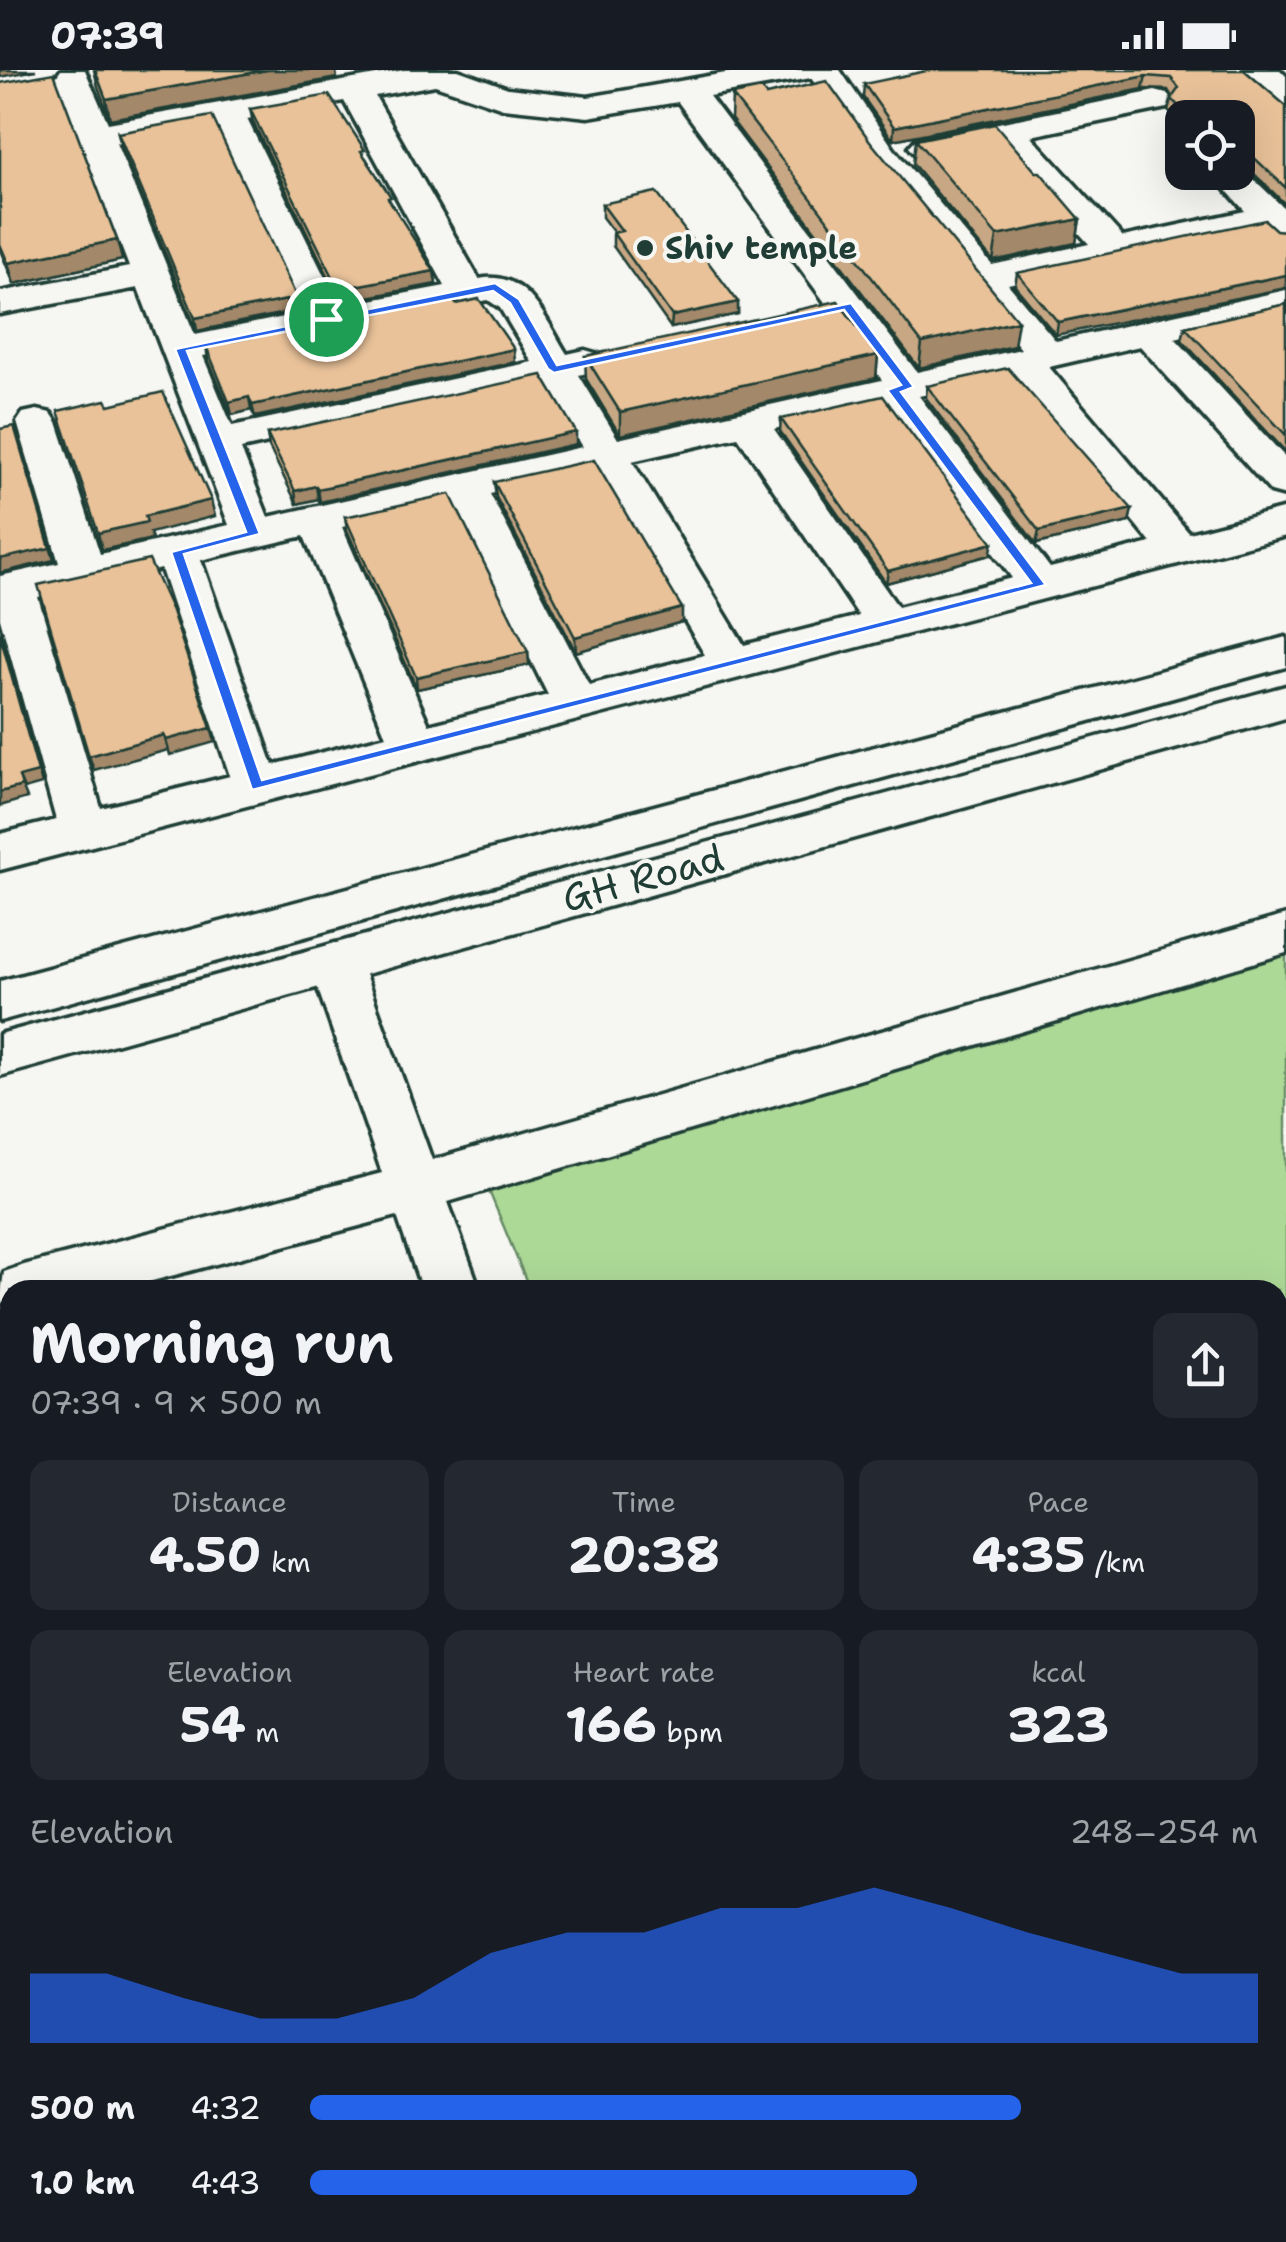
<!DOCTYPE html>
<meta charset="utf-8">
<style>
:root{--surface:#171b24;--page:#242831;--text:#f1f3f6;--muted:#9ea1a6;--accent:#2563eb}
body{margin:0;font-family:"Shantell Sans",sans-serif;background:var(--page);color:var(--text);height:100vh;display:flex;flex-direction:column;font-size:38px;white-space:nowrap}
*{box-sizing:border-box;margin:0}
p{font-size:32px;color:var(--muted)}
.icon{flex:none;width:55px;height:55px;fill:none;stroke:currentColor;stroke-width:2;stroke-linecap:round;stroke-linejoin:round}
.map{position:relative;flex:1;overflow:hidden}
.panel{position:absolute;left:0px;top:1210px;width:1288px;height:962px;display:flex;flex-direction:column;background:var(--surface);border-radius:30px 30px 0 0;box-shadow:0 10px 40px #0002}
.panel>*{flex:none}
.tools{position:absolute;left:1165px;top:30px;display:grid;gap:20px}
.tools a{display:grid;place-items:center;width:90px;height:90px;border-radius:20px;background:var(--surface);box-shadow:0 10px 40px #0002;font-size:50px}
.pin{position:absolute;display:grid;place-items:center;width:85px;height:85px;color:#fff;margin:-42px;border:5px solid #fff;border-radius:50%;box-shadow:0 2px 10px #0007}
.round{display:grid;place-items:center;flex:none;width:105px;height:105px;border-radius:20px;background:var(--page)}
.summary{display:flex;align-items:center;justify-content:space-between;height:170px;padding:0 30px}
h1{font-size:55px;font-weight:700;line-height:75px}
.metrics{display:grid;grid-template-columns:repeat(3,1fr);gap:15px;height:170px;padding:10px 30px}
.metrics div{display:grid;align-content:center;border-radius:20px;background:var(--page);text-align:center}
.metrics b{font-size:50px;font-weight:700}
.metrics small{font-size:28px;font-weight:400}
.metrics p{font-size:28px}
.chart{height:280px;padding:20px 30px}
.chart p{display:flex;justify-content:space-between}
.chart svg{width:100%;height:180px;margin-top:10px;fill:var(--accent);opacity:.7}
ul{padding:0 30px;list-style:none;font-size:32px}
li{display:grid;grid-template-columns:160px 120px 1fr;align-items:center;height:75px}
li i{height:25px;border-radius:12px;background:var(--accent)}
.status{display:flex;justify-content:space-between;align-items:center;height:70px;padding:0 50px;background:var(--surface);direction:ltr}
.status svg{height:28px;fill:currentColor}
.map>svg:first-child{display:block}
.green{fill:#add997;stroke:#668b66;stroke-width:2.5}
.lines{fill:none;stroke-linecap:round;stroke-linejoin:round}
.minor-casing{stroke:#1f3d34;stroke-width:7}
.major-casing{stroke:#1f3d34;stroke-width:7}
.minor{fill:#f6f6f2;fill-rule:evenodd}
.major{fill:#f6f6f2;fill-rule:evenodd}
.wall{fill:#c8a784;stroke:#1f3d34;stroke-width:2.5}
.shaded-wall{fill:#a3886b;stroke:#1f3d34;stroke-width:2.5}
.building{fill:#e9c299;stroke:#1f3d34;stroke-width:2.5}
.route{fill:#2563eb;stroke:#fff;stroke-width:2.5;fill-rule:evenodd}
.poi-dot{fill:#1f3d34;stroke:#f6f6f2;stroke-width:4}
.labels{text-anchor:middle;stroke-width:8;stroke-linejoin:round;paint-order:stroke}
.far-poi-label{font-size:32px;font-weight:bold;fill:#1f3d34;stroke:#f6f6f2;text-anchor:start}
.street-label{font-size:38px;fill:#1f3d34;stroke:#f6f6f2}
</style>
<div class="status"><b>07:39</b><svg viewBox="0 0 49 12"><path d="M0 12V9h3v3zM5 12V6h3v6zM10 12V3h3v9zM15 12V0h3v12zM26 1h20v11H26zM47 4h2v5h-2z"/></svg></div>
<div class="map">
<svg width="1286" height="2172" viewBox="0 0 1286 2172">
<rect width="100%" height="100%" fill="#f6f6f2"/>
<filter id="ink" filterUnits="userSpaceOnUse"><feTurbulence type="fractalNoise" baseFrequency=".01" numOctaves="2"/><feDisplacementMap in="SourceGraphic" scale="20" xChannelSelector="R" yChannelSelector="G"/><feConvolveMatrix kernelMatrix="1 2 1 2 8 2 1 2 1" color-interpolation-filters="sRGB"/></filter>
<g filter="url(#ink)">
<polygon class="green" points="1286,876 1286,2172 917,2172 913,2163 1278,2162 1278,1220 530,1220 487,1116"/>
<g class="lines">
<g class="minor-casing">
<g id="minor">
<path d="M 61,0 L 85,0 L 108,53 L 404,0 L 458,0 L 508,18 L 588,27 L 743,0 L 840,0 L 894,79 L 992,195 L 1089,174 L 999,73 L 927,88 L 915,84 L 909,77 L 915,70 L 1155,21 L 1167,24 L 1172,31 L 1167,38 L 1031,66 L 1123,167 L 1245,141 L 1210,102 L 1238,102 L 1238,94 L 1286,140 L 1286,172 L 1273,169 L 1263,159 L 1008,214 L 1056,271 L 1286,220 L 1286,242 L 1175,268 L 1286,388 L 1286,426 L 1271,422 L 1140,276 L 1049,297 L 1189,463 L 1286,438 L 1286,466 L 0,800 L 0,764 L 56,750 L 0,548 L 0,506 L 59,493 L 17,352 L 23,343 L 37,340 L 51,343 L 57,352 L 100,484 L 229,455 L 138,218 L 0,244 L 0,222 L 129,197 L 56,7 ZM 811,8 L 870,93 L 1021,279 L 917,302 L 709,26 ZM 435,15 L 503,38 L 588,47 L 678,32 L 882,310 L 618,369 L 579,305 L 599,300 L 605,292 L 599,284 L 585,280 L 567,284 C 545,249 527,199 479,209 L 375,26 ZM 344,31 L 445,216 L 339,236 L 247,49 ZM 216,54 L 304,243 L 195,265 L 116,73 ZM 488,230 L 500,238 L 532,292 L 232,356 L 203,286 ZM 1013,305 L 1151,473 L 1050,498 L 919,326 ZM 544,313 L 582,377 L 268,447 L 241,379 ZM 883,334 L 1012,508 L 898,537 L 774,359 ZM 738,367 L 859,546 L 744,575 L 632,391 ZM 596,400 L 705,585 L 589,615 L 490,424 ZM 453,432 L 548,625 L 429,655 L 342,457 ZM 304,466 L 386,666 L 273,695 L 201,490 ZM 161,499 L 230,706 L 101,738 L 38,527 Z"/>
<polygon points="1243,0 1280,0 1286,6 1286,34 1274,31"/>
<polygon points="1286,845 1286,883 448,1132 480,1220 422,1220 397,1146 118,1220 10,1220 10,1240 0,1230 4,1202 24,1195 382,1103 309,893 317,879 335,873 353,879 361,893 432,1090"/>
<polygon points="746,2162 822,2162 825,2172 749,2172"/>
</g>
</g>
<g class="major-casing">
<g id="major">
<polygon points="1286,567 1286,597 0,951 0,911"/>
<polygon points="1286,616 1286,648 0,1006 0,964"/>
</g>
</g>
<use href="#minor" class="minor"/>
<use href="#major" class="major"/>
</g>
<g class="wall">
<polygon points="94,0 337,8 110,49 98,17"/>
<polygon points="1244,0 1286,36 1286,135 1241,91 1238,93 1238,48 1182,48 1182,55 1168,41 1172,27 1168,20 1143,19 893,70 863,27 864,14"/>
<polygon points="0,13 122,190 14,214 0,180"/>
<polygon points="732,25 766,25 1014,276 919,298 731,49"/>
<polygon points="250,39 366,88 392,135 434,201 436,214 341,232 253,52"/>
<polygon points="118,63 299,240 197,261 121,76"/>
<polygon points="916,70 1036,102 1080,149 1076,173 993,191 913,94"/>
<polygon points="602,134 738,232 738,244 671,258 613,176 613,163 614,163 602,147"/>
<polygon points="1276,160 1056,265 1015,216 1017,203"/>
<polygon points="456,234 515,292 255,347 251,340 232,345 208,289 206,276"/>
<polygon points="1286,234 1286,382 1182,270 1185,257"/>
<polygon points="878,285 876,308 620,365 586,309 585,286"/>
<polygon points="927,316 1132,439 1129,452 1036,474 926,328"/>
<polygon points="781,349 990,485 886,513 780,361"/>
<polygon points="267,364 576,374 320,432 318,429 297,434 269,377"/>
<polygon points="494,412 682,552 576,582 496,427"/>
<polygon points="345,447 528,582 529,595 417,619 347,460"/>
</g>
<g class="shaded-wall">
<polygon points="0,0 36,0 0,7"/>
<polygon points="267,0 336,0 337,8 110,49 106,29"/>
<polygon points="1146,6 1143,19 893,70 894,57"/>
<polygon points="1244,78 1241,91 1238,93 1238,83"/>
<polygon points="1080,149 1076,173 993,191 997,166"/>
<polygon points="117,170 122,190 14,214 8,193"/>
<polygon points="434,201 436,214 341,232 339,219"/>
<polygon points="1286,205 1286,218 1056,265 1058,252"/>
<polygon points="297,228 299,240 197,261 195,248"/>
<polygon points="738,232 738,244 671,258 672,246"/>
<polygon points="1018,251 1014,276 919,298 922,273"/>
<polygon points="514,279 515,292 255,347 252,335"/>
<polygon points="878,285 876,308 620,365 620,342"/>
<polygon points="249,327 251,340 232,345 229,332"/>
<polygon points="576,362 576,374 320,432 318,419"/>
<polygon points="18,369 54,490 0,503 0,489"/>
<polygon points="316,416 318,429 297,434 295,421"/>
<polygon points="211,430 215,446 150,463 152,469 102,480 98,463 145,446"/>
<polygon points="1132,439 1129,452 1036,474 1039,461"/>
<polygon points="993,473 990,485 886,513 888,501"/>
<polygon points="682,538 682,552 576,582 575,567"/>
<polygon points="0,562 42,714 24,719 19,707"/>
<polygon points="528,582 529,595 417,619 416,607"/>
<polygon points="211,658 215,672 170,685 166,670"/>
<polygon points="164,665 168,680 94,700 89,686"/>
<polygon points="22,716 27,728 0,736 0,722"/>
<polygon points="10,1876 10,1916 0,1920 0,1880"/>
</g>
<g class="building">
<polygon points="95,0 267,0 106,29"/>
<polygon points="931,0 1244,0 1286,36 1286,118 1244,78 1238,83 1238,48 1192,48 1171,29 1179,18 1171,8 1146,6 894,57 864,14"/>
<polygon points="54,3 117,170 8,193 0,174 0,13"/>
<polygon points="827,11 870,71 1018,251 922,273 732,25 762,19 766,25"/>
<polygon points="329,25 365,80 361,81 391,127 388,128 434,201 339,219 250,39"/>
<polygon points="212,46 297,228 195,248 118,63"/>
<polygon points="995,54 1036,102 1040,102 1080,149 997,166 916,70"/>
<polygon points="656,122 738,232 672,246 613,163 622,161 602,134"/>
<polygon points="1265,150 1276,160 1286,161 1286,205 1058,252 1017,203"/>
<polygon points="452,228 456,234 479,229 514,279 252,335 249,327 229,332 206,276"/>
<polygon points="838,231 878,285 620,342 585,286"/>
<polygon points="1286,234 1286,365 1185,257"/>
<polygon points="1008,298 1132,439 1039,461 927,316"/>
<polygon points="542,305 576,362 318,419 316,416 295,421 267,364"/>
<polygon points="163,322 211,430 145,446 147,452 98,463 58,341 106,330 109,335"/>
<polygon points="883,326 993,473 888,501 781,349"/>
<polygon points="14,356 50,478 0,489 0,359"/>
<polygon points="594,390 682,538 575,567 494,412"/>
<polygon points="450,424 528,582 416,607 345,447"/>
<polygon points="149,490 172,541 211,658 166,670 164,665 89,686 38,515"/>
<polygon points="0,565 38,702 19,707 22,716 0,722"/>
<polygon points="10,1712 10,1876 0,1880 0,1716"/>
</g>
</g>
<path class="route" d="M 495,213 L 519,229 L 557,295 L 851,233 L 914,317 L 901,322 L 1046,515 L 252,720 L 171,482 L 246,462 L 175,279 ZM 493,221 L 510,233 L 548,299 L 554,303 L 844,240 L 901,315 L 887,320 L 1031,513 L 262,710 L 184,484 L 260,464 L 187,281 Z"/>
<circle class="poi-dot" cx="645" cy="178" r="10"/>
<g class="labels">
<g class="far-poi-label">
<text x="665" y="189">Shiv temple</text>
</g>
<g class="street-label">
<text transform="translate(643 808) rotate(-15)" y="13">GH Road</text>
</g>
</g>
</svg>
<div class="tools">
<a><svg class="icon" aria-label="locate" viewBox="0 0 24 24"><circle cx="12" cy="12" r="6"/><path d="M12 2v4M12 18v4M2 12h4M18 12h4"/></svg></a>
</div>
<div class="pin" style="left:326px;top:249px;background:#1e9e55"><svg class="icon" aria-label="arrive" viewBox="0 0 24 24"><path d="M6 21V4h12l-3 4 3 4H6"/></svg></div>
<section class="panel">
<div class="summary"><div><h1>Morning run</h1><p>07:39 · 9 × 500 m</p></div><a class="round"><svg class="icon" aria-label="share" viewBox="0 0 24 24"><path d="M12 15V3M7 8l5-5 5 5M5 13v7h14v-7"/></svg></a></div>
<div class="metrics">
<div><p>Distance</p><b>4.50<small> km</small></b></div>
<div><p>Time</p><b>20:38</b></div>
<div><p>Pace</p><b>4:35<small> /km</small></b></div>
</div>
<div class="metrics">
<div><p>Elevation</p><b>54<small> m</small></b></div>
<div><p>Heart rate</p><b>166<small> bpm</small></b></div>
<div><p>kcal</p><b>323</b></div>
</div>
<div class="chart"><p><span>Elevation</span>248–254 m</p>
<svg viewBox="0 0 160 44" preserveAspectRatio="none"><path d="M0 44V27L10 27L20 33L30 38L40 38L50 33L60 22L70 17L80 17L90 11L100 11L110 6L120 11L130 17L140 22L150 27L160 27V44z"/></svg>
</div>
<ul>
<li><b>500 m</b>4:32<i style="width:75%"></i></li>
<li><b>1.0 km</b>4:43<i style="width:64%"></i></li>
</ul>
</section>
</div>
